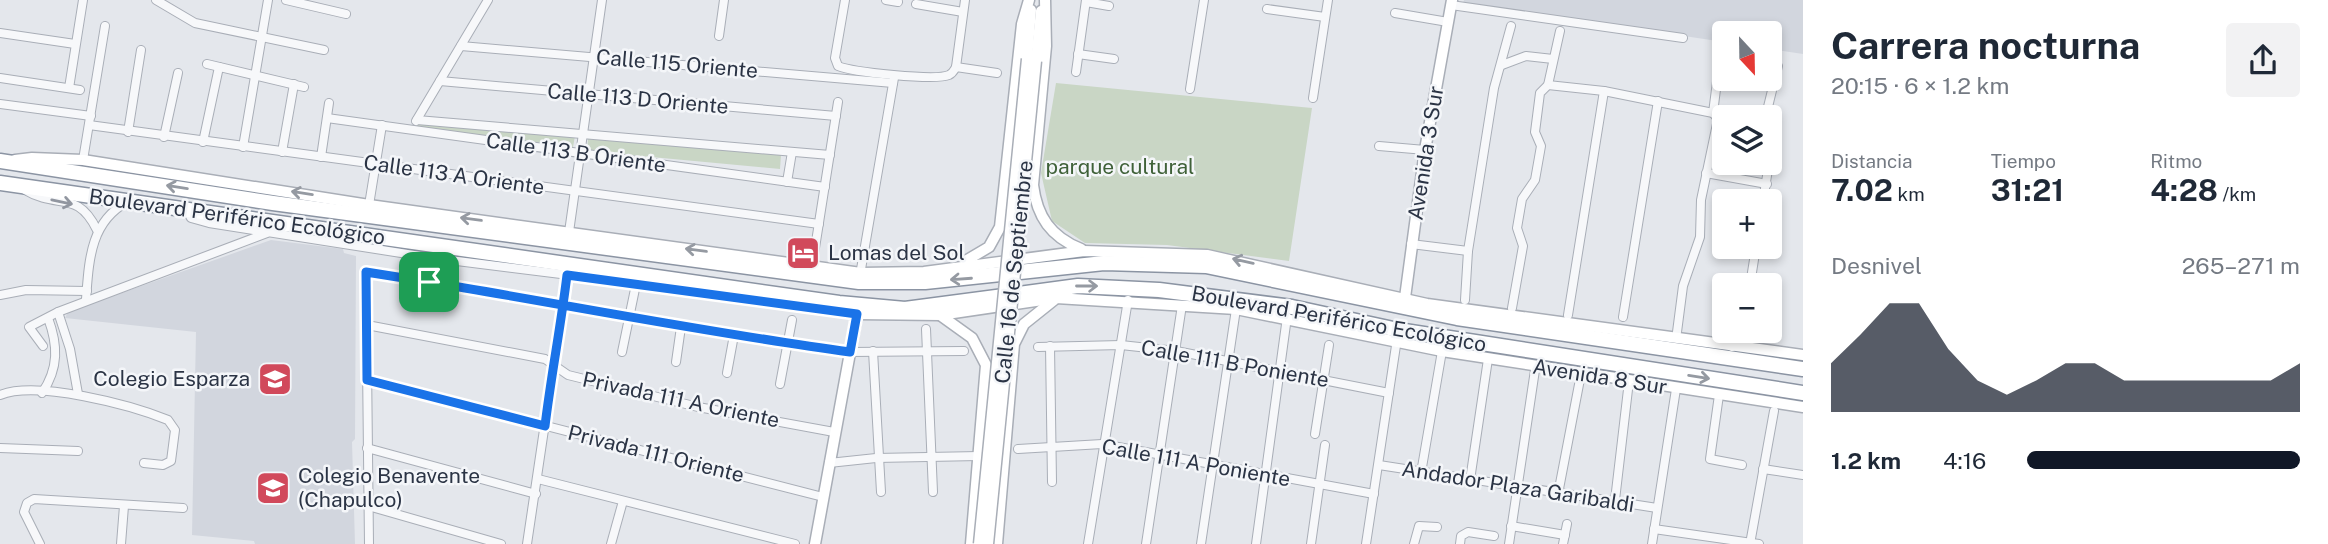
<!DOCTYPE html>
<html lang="es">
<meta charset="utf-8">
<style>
:root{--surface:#fff;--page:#f2f2f3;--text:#1f2937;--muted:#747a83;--accent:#111827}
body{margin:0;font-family:"Public Sans",sans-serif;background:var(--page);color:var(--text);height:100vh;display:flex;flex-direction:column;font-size:26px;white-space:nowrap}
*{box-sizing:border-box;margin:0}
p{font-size:23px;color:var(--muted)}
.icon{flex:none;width:38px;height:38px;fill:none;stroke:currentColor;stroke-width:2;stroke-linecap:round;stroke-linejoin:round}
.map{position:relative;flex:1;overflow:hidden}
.panel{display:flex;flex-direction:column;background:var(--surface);width:525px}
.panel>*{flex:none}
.needle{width:46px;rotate:158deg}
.fabs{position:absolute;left:1712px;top:21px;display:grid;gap:14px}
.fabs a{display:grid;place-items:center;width:70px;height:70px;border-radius:7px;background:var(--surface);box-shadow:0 4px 10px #0003;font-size:35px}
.pin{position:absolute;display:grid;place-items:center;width:60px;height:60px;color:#fff;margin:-30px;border-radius:14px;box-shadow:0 4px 10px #0006}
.round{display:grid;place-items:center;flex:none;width:74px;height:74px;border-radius:7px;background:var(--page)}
.headline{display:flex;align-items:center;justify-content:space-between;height:119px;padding:0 28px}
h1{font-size:38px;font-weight:700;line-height:52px}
.stats{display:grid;grid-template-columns:repeat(3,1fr);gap:10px;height:119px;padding:7px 28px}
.stats div{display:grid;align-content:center}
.stats b{font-size:30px;font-weight:700}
.stats small{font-size:19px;font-weight:400}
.stats p{font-size:19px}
.chart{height:196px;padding:14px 28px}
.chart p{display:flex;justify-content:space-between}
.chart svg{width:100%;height:126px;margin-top:7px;fill:var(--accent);opacity:.7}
ul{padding:0 28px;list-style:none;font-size:23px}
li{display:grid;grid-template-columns:112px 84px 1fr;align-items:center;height:52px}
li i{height:18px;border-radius:9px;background:var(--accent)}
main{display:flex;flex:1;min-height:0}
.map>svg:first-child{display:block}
.built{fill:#d2d6de}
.green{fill:#c9d6c5}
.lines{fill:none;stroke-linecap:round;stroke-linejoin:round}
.street-casing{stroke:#a9aeb7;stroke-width:10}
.secondary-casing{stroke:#a9aeb7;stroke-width:13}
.highway-casing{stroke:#8b94a3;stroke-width:17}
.street{stroke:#f7f8fa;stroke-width:8}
.secondary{stroke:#fff;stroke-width:10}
.highway{stroke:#fff;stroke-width:14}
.secondary-bridge-casing{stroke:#a9aeb7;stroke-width:13;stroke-linecap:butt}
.secondary-bridge{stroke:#fff;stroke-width:10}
.oneway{stroke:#959aa2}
.oneway2{stroke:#9196a0}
.route-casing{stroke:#fff;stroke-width:14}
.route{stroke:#1a73e8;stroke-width:9}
.labels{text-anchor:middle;stroke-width:5;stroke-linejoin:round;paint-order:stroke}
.street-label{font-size:21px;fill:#2b3445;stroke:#f4f6f9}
.park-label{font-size:21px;fill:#3f6138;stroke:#f4f6f9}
.poi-label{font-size:21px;fill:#2b3445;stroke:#f4f6f9;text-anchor:start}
</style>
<main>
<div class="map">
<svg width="1803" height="544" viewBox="0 0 1803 544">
<rect width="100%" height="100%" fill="#e4e7ec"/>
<g class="built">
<polygon points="1464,0 1803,0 1803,54 1769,49 1769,33 1724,33 1724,42 1463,3"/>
<polygon points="271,240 343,249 344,253 356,256 355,439 352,442 355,544 255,544 254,541 192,535 196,332 65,318 68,312"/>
</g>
<g class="green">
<polygon points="1056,83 1312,108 1289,261 1167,245 1085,243 1052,221 1041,173"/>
<polygon points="419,122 575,136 573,147 417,127"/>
<polygon points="588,139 781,155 780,169 587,151"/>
</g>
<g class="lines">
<g class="street-casing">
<g id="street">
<polyline points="156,0 195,23 324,50"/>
<polyline points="286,0 346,14"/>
<path d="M 845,0 L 835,58 L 838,66 C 852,72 935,81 949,75 C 953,73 953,72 956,67 L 965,0"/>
<polyline points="886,0 898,2"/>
<polyline points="1086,2 1109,6"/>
<polyline points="916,4 963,12"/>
<polyline points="1451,5 1683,38"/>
<polyline points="1267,9 1325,17"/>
<polyline points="1395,13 1448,22"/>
<polyline points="0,33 75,44"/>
<polyline points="719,36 724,0"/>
<polyline points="461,46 893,83"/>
<polyline points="1078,54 1114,59"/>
<polyline points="207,64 304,87"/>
<polyline points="1502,65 1526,56 1553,59"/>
<polyline points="956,67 997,73"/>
<polyline points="1076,72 1086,0"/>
<polyline points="0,78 80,90"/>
<polyline points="440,81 836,116"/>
<polyline points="1548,85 1604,91 1713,113"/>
<polyline points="69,88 83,0"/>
<polyline points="1190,89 1204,0"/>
<polyline points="1313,98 1328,0"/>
<polyline points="0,104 91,116"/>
<polyline points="1766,115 1778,66"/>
<polyline points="1725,117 1753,111 1766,115"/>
<polyline points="327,118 825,187"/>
<polyline points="1769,119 1773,129 1769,160"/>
<polyline points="417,120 830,155"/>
<polyline points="416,121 488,0"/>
<polyline points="89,125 819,224"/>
<polyline points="128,132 141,50"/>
<polyline points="164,137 178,73"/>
<polyline points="203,142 219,67"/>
<polyline points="1379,146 1425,150"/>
<polyline points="243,147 268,0"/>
<polyline points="282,152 294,84"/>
<polyline points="321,157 329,103"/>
<polyline points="83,160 105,26"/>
<polyline points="1706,173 1767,184"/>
<polyline points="787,182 792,152"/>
<path d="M 25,190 C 58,210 77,189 97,230"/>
<polyline points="1763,201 1769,163"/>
<polyline points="369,205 382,125"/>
<polyline points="186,210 191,218 209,223 433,258 754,298"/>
<polyline points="569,232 602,0"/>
<polyline points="1411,244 1468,251"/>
<polyline points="812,267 838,102"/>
<polyline points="860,275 894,78"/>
<polyline points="429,282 433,258"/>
<polyline points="1750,285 1756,247"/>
<polyline points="0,295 26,290 87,291"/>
<path d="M 86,299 C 89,261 90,222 127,202"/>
<polyline points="1465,300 1468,251 1494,88 1511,26"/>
<polyline points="784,302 857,314"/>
<polyline points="1512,308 1523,246 1517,228 1522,199 1535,180 1541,146 1535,132 1540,93 1548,85 1560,31"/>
<polyline points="58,312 70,349 78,394"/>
<polyline points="1568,315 1604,91"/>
<polyline points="1623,317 1658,101"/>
<polyline points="367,325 545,359 568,375 698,407 834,432"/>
<polyline points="926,329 933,492"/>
<polyline points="1677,332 1683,286 1700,237 1701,200 1718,119 1713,113 1720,58"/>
<polyline points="43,346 29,327 58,312 267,233"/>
<polyline points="1050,346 1052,482"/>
<polyline points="1038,347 1121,345 1176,351 1389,393"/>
<polyline points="1732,347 1735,331"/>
<polyline points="873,351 881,492"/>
<polyline points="622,352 635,289"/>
<polyline points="676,362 681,327"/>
<polyline points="727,373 734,335"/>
<polyline points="367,380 823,497"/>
<polyline points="780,384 792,320"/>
<path d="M 42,393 C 59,368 58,345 48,318"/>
<path d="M 0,395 C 37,380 131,405 168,420 L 175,430 L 171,461 L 163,465 L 144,463"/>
<polyline points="1719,395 1710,459 1742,465"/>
<polyline points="1315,434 1329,345"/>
<polyline points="0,448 78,451"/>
<polyline points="367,448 536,494"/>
<polyline points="1018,449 1102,444 1374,494"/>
<polyline points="829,463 876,458 979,456"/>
<polyline points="1379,465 1657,508"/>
<polyline points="1763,469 1803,475"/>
<polyline points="1421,473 1442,351"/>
<polyline points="538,479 795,544"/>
<polyline points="1470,480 1488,359"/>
<polyline points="1558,494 1581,374"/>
<polyline points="1615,500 1629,381"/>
<polyline points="368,506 501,544"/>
<polyline points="1511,526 1565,535"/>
<polyline points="1654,529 1759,544"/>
<polyline points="40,544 24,512 27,503 34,499 183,508"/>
<polyline points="121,544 124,506"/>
<polyline points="369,544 366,272 563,304 681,327 850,352 964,351"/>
<polyline points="527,544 567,275"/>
<polyline points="611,544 623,501"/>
<polyline points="1088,544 1128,300"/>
<polyline points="1146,544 1182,305"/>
<polyline points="1201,544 1236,309"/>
<polyline points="1256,544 1287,317"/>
<polyline points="1311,544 1325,445"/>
<polyline points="1366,544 1397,339"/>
<polyline points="1414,544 1419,526 1437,527"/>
<polyline points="1460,544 1461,536 1468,532 1494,536"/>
<polyline points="1509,544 1535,370"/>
<polyline points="1563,544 1567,524"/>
<polyline points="1652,544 1676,389"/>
<polyline points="1750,544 1774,411"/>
</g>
</g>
<g class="secondary-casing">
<g id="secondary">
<path d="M 1045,0 L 1046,46 L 1033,185 C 1037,217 1051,237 1081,249"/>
<polyline points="1027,59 1031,10"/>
<polyline points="1036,61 1041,11"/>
<polyline points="15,160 32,158 83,160 369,205 861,273 924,272 1084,251 1207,255 1427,304 1803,355"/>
<polyline points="967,260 989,247 1000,227 1022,24 1029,0"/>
<polyline points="1404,305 1425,150 1452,0"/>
<polyline points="857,314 940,315 1056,298 1236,309 1442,351 1803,407"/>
<polyline points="940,315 972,338 986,365 971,544"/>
<polyline points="815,544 858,309"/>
<polyline points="997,544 1014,344 1024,324 1054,300"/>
</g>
</g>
<g class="highway-casing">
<g id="highway">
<polyline points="0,161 273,203 859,282 925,282 1104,263 1206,266 1457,318 1803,369"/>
<polyline points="0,183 839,303 905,309 1078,286 1159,290 1292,307 1398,330 1803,393"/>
</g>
</g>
<use href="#street" class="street"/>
<use href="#secondary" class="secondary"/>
<use href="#highway" class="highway"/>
<g class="secondary-bridge-casing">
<g id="secondary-bridge">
<polyline points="979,544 1027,59"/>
<polyline points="988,544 1036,61"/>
</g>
</g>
<use href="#secondary-bridge" class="secondary-bridge"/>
</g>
<defs><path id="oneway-shaft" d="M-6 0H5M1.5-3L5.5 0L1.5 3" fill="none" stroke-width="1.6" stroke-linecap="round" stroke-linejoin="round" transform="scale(1.75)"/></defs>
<g class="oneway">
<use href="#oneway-shaft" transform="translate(177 187) rotate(-171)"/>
<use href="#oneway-shaft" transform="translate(302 193) rotate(-171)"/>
<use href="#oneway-shaft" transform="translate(471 219) rotate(-172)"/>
<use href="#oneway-shaft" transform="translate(696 250) rotate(-172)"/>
<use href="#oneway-shaft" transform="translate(1243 261) rotate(-167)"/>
<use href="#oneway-shaft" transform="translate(961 279) rotate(176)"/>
<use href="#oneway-shaft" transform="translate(1087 286)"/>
<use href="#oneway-shaft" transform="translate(1699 377) rotate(9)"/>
</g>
<use class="oneway2" href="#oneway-shaft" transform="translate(62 202) rotate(12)"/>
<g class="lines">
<g class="route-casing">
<path id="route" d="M 429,282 L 366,272 L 367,380 L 545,426 C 551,376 561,325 567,275 L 857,314 L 850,352 C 709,333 569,305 429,282"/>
</g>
<use href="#route" class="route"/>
</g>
<defs>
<g id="hotel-square" transform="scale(1.75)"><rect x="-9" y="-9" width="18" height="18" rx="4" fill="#d1495b" stroke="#f4f6f9"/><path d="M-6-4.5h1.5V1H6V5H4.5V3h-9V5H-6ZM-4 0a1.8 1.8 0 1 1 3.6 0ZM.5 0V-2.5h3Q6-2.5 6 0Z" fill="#fff"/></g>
<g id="school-square" transform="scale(1.75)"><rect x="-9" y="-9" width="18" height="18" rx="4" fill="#d1495b" stroke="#f4f6f9"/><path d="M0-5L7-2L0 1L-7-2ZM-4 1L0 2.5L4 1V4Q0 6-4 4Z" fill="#fff"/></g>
</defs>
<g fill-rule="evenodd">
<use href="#hotel-square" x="803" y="253"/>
<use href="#school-square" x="275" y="379"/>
<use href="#school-square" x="273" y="488"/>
</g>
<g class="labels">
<g class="street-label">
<text transform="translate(677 64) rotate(5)" y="7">Calle 115 Oriente</text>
<text transform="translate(638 99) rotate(5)" y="7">Calle 113 D Oriente</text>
<text transform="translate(576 153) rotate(8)" y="7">Calle 113 B Oriente</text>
<text transform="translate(1426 153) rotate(-81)" y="7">Avenida 3 Sur</text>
<text transform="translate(454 175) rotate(8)" y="7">Calle 113 A Oriente</text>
<text transform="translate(237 217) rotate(8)" y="7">Boulevard Periférico Ecológico</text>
<text transform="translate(1014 272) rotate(-84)" y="7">Calle 16 de Septiembre</text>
<text transform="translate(1339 319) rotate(10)" y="7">Boulevard Periférico Ecológico</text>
<text transform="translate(1235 364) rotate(10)" y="7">Calle 111 B Poniente</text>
<text transform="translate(1600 377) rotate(9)" y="7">Avenida 8 Sur</text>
<text transform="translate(681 400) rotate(12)" y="7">Privada 111 A Oriente</text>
<text transform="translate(656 454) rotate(14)" y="7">Privada 111 Oriente</text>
<text transform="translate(1196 463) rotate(10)" y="7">Calle 111 A Poniente</text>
<text transform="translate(1518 487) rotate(9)" y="7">Andador Plaza Garibaldi</text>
</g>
<g class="park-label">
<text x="1120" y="174">parque cultural</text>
</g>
<g class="poi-label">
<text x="828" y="260">Lomas del Sol</text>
<text x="250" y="386" text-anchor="end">Colegio Esparza</text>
<text x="298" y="483">Colegio Benavente<tspan x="298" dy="24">(Chapulco)</tspan></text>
</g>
</g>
</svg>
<div class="fabs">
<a><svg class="needle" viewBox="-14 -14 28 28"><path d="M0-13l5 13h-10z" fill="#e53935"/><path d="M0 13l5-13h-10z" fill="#747a83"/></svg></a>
<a><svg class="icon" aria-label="layers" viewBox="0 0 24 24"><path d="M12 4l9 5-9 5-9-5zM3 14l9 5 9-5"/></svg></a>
<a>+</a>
<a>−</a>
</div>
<div class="pin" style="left:429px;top:282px;background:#1e9e55"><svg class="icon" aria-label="arrive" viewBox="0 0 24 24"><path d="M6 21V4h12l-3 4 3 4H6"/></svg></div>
</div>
<section class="panel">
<div class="headline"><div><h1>Carrera nocturna</h1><p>20:15 · 6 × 1.2 km</p></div><a class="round"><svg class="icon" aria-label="share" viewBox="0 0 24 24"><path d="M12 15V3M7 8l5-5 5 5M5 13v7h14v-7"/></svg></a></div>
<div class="stats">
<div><p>Distancia</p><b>7.02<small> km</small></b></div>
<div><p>Tiempo</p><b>31:21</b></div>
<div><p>Ritmo</p><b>4:28<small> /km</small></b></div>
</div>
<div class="chart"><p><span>Desnivel</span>265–271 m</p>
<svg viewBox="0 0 160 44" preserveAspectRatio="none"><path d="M0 44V27L10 17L20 6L30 6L40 22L50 33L60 38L70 33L80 27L90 27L100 33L110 33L120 33L130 33L140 33L150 33L160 27V44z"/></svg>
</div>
<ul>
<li><b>1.2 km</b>4:16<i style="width:100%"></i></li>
</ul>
</section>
</main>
